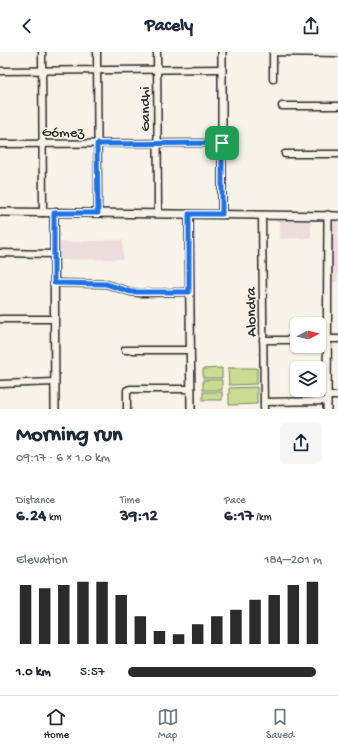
<!DOCTYPE html>
<meta charset="utf-8">
<style>
:root{--surface:#fff;--page:#f6f6f7;--text:#1f2937;--muted:#747a83;--line:#e0e1e3;--accent:#2b2b2b}
body{margin:0;font-family:"Gochi Hand",sans-serif;background:var(--page);color:var(--text);height:100vh;display:flex;flex-direction:column;font-size:15px;white-space:nowrap}
*{box-sizing:border-box;margin:0}
p{font-size:13px;color:var(--muted)}
.icon{flex:none;width:22px;height:22px;fill:none;stroke:currentColor;stroke-width:2;stroke-linecap:round;stroke-linejoin:round}
.map{position:relative;height:357px;overflow:hidden}
.sheet{display:flex;flex-direction:column;background:var(--surface);flex:1}
.sheet>*{flex:none}
.needle{width:26px;rotate:83deg}
.tools{position:absolute;left:290px;top:265px;display:grid;gap:8px}
.tools a{display:grid;place-items:center;width:36px;height:36px;border-radius:6px;background:var(--surface);box-shadow:0 1px 3px #0004;font-size:20px}
.pin{position:absolute;display:grid;place-items:center;width:34px;height:34px;color:#fff;margin:-17px;border-radius:8px;box-shadow:0 2px 6px #0006}
.round{display:grid;place-items:center;flex:none;width:42px;height:42px;border-radius:6px;background:var(--page)}
.headline{display:flex;align-items:center;justify-content:space-between;height:68px;padding:0 16px}
h1{font-size:22px;font-weight:700;line-height:30px}
.figures{display:grid;grid-template-columns:repeat(3,1fr);gap:6px;height:68px;padding:4px 16px}
.figures div{display:grid;align-content:center}
.figures b{font-size:17px;font-weight:700}
.figures small{font-size:11px;font-weight:400}
.figures p{font-size:11px}
.chart{height:112px;padding:8px 16px}
.chart p{display:flex;justify-content:space-between}
.chart svg{width:100%;height:72px;margin-top:4px;stroke:var(--accent);stroke-width:6}
ul{padding:0 16px;list-style:none;font-size:13px}
li{display:grid;grid-template-columns:64px 48px 1fr;align-items:center;height:30px}
li i{height:10px;border-radius:5px;background:var(--accent)}
header{display:flex;justify-content:space-between;align-items:center;height:52px;padding:0 16px;background:var(--surface);font-size:18px;font-weight:700}
.dock{display:flex;justify-content:space-around;align-items:center;height:56px;border-top:1px solid var(--line);background:var(--surface);font-size:11px;color:var(--muted)}
.dock a{display:grid;justify-items:center;gap:2px}
.dock .current{color:var(--accent)}
.map>svg:first-child{display:block}
.built{fill:#eedcdd}
.green{fill:#cadc91;stroke:#7a845e}
.lines{fill:none;stroke-linecap:round;stroke-linejoin:round}
.minor-casing{stroke:#2b2b2b;stroke-width:9}
.major-casing{stroke:#2b2b2b;stroke-width:10}
.minor{stroke:#f7f3e8;stroke-width:6}
.major{stroke:#f7f3e8;stroke-width:7}
.route-casing{stroke:#fff;stroke-width:8}
.route{stroke:#1a73e8;stroke-width:5}
.labels{text-anchor:middle;stroke-width:3;stroke-linejoin:round;paint-order:stroke}
.street-label{font-size:15px;fill:#2b2b2b;stroke:#f7f3e8}
</style>
<header><svg class="icon" aria-label="back" viewBox="0 0 24 24"><path d="M15 5l-7 7 7 7"/></svg>Pacely<svg class="icon" aria-label="share" viewBox="0 0 24 24"><path d="M12 15V3M7 8l5-5 5 5M5 13v7h14v-7"/></svg></header>
<div class="map">
<svg width="338" height="357" viewBox="0 0 338 357">
<rect width="100%" height="100%" fill="#f7f3e8"/>
<filter id="ink" filterUnits="userSpaceOnUse"><feTurbulence type="fractalNoise" baseFrequency=".025" numOctaves="2"/><feDisplacementMap in="SourceGraphic" scale="8" xChannelSelector="R" yChannelSelector="G"/><feConvolveMatrix kernelMatrix="1 2 1 2 8 2 1 2 1" color-interpolation-filters="sRGB"/></filter>
<g filter="url(#ink)">
<g class="built">
<rect x="331" y="168" width="7" height="62"/>
<polygon points="280,169 311,169 311,186 280,187"/>
<polygon points="123,188 123,207 60,208 60,190"/>
</g>
<g class="green">
<polygon points="222,316 222,326 203,326 203,317"/>
<polygon points="228,316 257,316 257,332 229,333"/>
<rect x="203" y="328" width="19" height="10"/>
<polygon points="257,335 257,352 229,353 229,336"/>
<rect x="203" y="340" width="19" height="8"/>
</g>
<g class="lines">
<g class="minor-casing">
<g id="minor">
<polyline points="42,0 43,161"/>
<polyline points="97,0 98,161"/>
<polyline points="157,0 158,161"/>
<polyline points="0,19 222,17"/>
<polyline points="273,27 273,0 338,1"/>
<polyline points="282,54 338,54"/>
<polyline points="0,92 222,91"/>
<polyline points="285,102 338,102"/>
<polyline points="262,163 264,357"/>
<polyline points="0,201 54,202"/>
<polyline points="54,231 106,232 131,240 139,241 189,240"/>
<polyline points="0,267 54,267"/>
<polyline points="319,287 338,287"/>
<polyline points="263,288 297,288"/>
<polyline points="125,298 190,298"/>
<polyline points="0,332 55,330"/>
<polyline points="327,344 338,344"/>
<polyline points="264,350 327,349"/>
<polyline points="127,357 127,338 130,337 191,337"/>
</g>
</g>
<g class="major-casing">
<g id="major">
<polyline points="222,0 222,162"/>
<polyline points="0,160 338,164"/>
<polyline points="54,161 55,357"/>
<polyline points="189,162 191,357"/>
<polyline points="327,357 328,163"/>
</g>
</g>
<use href="#minor" class="minor"/>
<use href="#major" class="major"/>
</g>
</g>
<g class="lines" filter="url(#ink)">
<g class="route-casing">
<polygon id="route" points="222,91 222,162 189,162 189,240 131,240 106,232 54,231 54,161 98,161 97,92"/>
</g>
<use href="#route" class="route"/>
</g>
<g class="labels">
<g class="street-label">
<text transform="translate(144 57) rotate(-90)" y="5">Gandhi</text>
<text x="63" y="84">Gómez</text>
<text transform="translate(250 260) rotate(-91)" y="5">Alondra</text>
</g>
</g>
</svg>
<div class="tools">
<a><svg class="needle" viewBox="-14 -14 28 28"><path d="M0-13l5 13h-10z" fill="#e53935"/><path d="M0 13l5-13h-10z" fill="#747a83"/></svg></a>
<a><svg class="icon" aria-label="layers" viewBox="0 0 24 24"><path d="M12 4l9 5-9 5-9-5zM3 14l9 5 9-5"/></svg></a>
</div>
<div class="pin" style="left:222px;top:91px;background:#1e9e55"><svg class="icon" aria-label="arrive" viewBox="0 0 24 24"><path d="M6 21V4h12l-3 4 3 4H6"/></svg></div>
</div>
<section class="sheet">
<div class="headline"><div><h1>Morning run</h1><p>09:17 · 6 × 1.0 km</p></div><a class="round"><svg class="icon" aria-label="share" viewBox="0 0 24 24"><path d="M12 15V3M7 8l5-5 5 5M5 13v7h14v-7"/></svg></a></div>
<div class="figures">
<div><p>Distance</p><b>6.24<small> km</small></b></div>
<div><p>Time</p><b>39:12</b></div>
<div><p>Pace</p><b>6:17<small> /km</small></b></div>
</div>
<div class="chart"><p><span>Elevation</span>184–201 m</p>
<svg viewBox="0 0 160 44" preserveAspectRatio="none"><path d="M5 44V8M15 44V10M25 44V8M35 44V6M45 44V6M55 44V14M65 44V27M75 44V36M85 44V38M95 44V32M105 44V27M115 44V23M125 44V17M135 44V14M145 44V8M155 44V6"/></svg>
</div>
<ul>
<li><b>1.0 km</b>5:57<i style="width:97%"></i></li>
</ul>
</section>
<nav class="dock">
<a class="current"><svg class="icon" aria-label="home" viewBox="0 0 24 24"><path d="M3 11l9-7 9 7M6 9v11h12V9"/></svg>Home</a>
<a><svg class="icon" aria-label="map" viewBox="0 0 24 24"><path d="M3 6l6-2 6 2 6-2v14l-6 2-6-2-6 2zM9 4v14M15 6v14"/></svg>Map</a>
<a><svg class="icon" aria-label="saved" viewBox="0 0 24 24"><path d="M7 4h10v16l-5-4-5 4z"/></svg>Saved</a>
</nav>
